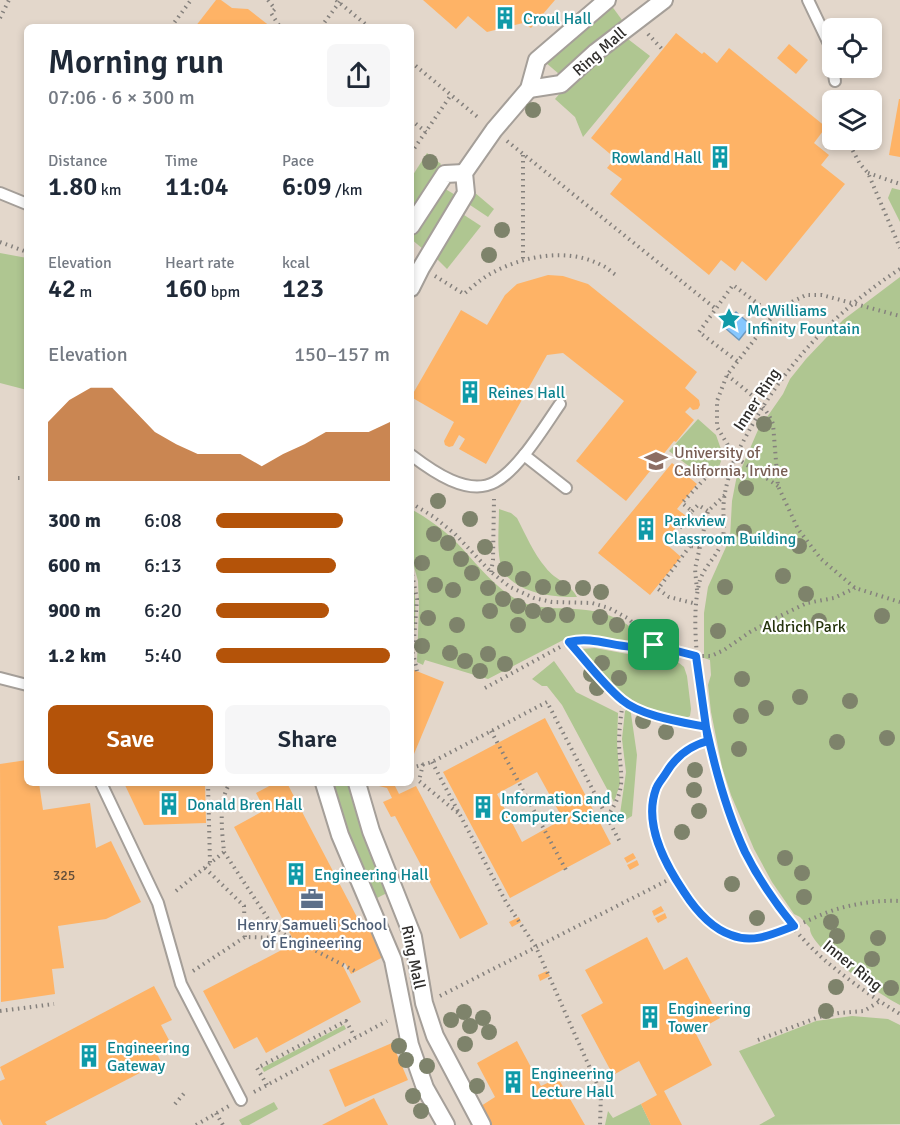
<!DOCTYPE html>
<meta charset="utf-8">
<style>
:root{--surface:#fff;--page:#f6f6f7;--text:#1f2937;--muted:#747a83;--accent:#b45309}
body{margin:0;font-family:Signika,sans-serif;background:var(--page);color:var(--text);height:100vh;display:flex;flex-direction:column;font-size:22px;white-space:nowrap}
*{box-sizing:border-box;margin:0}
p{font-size:20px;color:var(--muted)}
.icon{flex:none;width:33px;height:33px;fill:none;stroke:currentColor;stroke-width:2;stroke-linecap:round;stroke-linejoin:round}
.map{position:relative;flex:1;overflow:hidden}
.sheet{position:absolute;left:24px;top:24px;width:390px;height:762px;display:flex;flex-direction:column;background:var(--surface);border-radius:9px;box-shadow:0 3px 9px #0003}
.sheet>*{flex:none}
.fabs{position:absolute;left:822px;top:18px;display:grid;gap:12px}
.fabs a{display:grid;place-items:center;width:60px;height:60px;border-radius:9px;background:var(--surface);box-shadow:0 3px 9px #0003;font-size:30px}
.pin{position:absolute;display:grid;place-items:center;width:51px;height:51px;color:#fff;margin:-26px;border-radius:12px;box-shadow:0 3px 9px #0006}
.round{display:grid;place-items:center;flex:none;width:63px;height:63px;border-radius:9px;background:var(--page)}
.overview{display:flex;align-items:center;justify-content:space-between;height:102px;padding:0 24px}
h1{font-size:33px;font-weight:600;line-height:45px}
.stats{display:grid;grid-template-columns:repeat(3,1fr);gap:9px;height:102px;padding:6px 24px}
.stats div{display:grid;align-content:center}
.stats b{font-size:26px;font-weight:600}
.stats small{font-size:16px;font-weight:400}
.stats p{font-size:16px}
.chart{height:168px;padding:12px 24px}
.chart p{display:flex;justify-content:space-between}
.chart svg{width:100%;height:108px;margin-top:6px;fill:var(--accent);opacity:.7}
.action{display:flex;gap:12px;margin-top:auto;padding:12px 24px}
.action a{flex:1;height:69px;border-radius:9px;background:var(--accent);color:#fff;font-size:24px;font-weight:600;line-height:69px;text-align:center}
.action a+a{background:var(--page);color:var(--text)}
ul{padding:0 24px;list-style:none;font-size:20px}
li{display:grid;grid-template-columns:96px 72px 1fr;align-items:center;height:45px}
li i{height:15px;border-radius:8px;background:var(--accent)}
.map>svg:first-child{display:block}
.built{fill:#e3d7cb;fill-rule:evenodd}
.green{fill:#afc691}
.water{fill:#86c7fe;stroke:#6c99bf;stroke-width:1.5}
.building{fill:#feb366;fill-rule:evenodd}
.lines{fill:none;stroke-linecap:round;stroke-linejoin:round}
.service-casing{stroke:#a59f99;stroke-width:14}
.pedestrian-casing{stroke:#a59f99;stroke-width:20}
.path{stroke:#85817d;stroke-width:4;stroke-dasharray:1.5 4.5;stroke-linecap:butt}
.service{stroke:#fff;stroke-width:10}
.pedestrian{stroke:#fff;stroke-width:16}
.tree{fill:#7e836b}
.route-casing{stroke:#fff;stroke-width:12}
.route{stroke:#1a73e8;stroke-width:8}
.labels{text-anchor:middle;stroke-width:4.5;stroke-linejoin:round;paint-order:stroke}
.number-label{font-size:14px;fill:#634e3a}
.culture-label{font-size:16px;fill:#0d838f;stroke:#fff;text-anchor:start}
.street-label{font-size:16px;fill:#2f2d2b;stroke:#fff}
.education-label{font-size:16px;fill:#785e54;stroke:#fff;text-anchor:start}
.park-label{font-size:16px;fill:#25340d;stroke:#fff}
.service-label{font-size:16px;fill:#4e5e75;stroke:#fff}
</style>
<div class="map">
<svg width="900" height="1125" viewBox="0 0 900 1125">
<rect width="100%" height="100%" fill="#ebe4de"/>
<path class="built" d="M 0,0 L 900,0 L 900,1125 L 0,1125 ZM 27,27 L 411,27 L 411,783 L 27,783 ZM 832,28 L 872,28 L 872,68 L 832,68 ZM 832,100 L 872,100 L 872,140 L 832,140 Z"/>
<g class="green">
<polygon points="611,5 622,20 559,74 545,62"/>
<polygon points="624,36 650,56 583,137 575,117 555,99 568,84"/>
<polygon points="427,153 441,164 411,210 411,178"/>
<polygon points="442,187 457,196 423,249 411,239 411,233"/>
<polygon points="892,188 900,190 900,222 888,198"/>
<polygon points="474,192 494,209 488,217 467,203"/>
<polygon points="461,213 481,226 447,269 435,257"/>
<polygon points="0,253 27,258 27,390 0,383"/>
<path d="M 900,277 L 900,1005 C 882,996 808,947 810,928 L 800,917 L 794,914 L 772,882 L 754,849 L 731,795 L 722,767 L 711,712 L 708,685 L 711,675 L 710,660 L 704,658 L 704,613 L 708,587 L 730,538 L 732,501 L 737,475 L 742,467 L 758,430 L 783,394 L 790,379 L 806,359 L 843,320 Z"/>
<polygon points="698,419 716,435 723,455 718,470 707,472 703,477 669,451"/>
<path d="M 411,509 C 427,518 443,529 455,541 C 477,563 497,593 527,604 C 547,610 566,607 586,610 C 606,612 635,623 643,643 L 638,646 L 578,635 L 569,637 L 488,679 L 425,660 L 423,665 L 417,662 L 419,606 L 418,581 L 411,556 Z"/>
<path d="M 499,509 L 511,513 L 517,518 C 526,535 533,553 546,568 C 555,580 570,583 577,597 C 552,598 506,592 500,562 C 497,545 499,526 499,509 Z"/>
<path d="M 411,573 C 419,602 414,633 411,663 Z"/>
<path d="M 595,648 L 633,655 L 662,656 L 679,663 L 684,667 L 687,676 L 691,709 L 690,716 C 683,720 675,717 668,715 C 624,704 609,679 580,649 Z"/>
<polygon points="554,661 576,692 618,713 617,743 620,784 614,802 562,705 547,686 542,686 532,679"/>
<polygon points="630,707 637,755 632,816 622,822 618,817 620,814 626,772 622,739 625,711"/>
<polygon points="332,783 352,783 391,891 373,900 355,857"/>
<polygon points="852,1016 888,1019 900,1025 900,1124 759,1125 775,1116 739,1051 816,1021"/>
<polygon points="344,1025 346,1029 264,1072 262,1068"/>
<polygon points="274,1102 278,1109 249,1125 242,1125 239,1120"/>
<polygon points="641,1104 651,1125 605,1125 608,1111 613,1118"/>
</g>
<polygon class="water" points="736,312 751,325 739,340 724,327"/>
<g class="building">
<polygon points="216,0 221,0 232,8 248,9 271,27 195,27"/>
<polygon points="423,0 555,0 531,28 523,23 487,32 468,16 456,29"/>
<polygon points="676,33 702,54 704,52 717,63 729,48 826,127 814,143 829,155 821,165 845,184 766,281 742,261 735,271 721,260 709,275 610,194 622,179 607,168 615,158 591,138"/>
<polygon points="789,44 808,60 796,74 777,58"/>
<polygon points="899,99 900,99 900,157 889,155"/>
<polygon points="548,275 563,276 588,284 697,372 685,388 699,400 700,405 698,409 693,410 690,407 685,412 694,420 676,442 674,441 626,501 576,461 624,401 563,353 547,355 486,464 459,449 465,439 459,435 453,446 449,447 445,445 444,441 454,422 411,397 461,310 487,325 505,295 517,284"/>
<polygon points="672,463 697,484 677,509 686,516 664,542 681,557 650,595 598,553"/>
<polygon points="414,670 444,682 414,754 411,753 411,677"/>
<path d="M 545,718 L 611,844 L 510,898 L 443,772 ZM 537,772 L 563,819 L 522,842 L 497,794 Z"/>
<polygon points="27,760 27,783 39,783 43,810 90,803 96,848 111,841 141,902 106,919 58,926 64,968 52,969 55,994 1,1002 0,764"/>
<polygon points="124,783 205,783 206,823 144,825"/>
<polygon points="275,783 287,783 359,921 355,923 357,926 367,921 385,956 351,974 345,963 342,964 361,1002 266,1053 257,1037 234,1049 203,991 295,943 234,827 265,810 256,793"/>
<polygon points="376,783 397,783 395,786 399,794 416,786 488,924 460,939 395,816 391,817 383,802 392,798 387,788 379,786"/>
<polygon points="633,853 636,858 627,863 624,858"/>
<polygon points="637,860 639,865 630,870 627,865"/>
<polygon points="661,906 664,911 654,916 652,911"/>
<polygon points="665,913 667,918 658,923 655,918"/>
<polygon points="519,917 521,922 512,927 509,922"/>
<polygon points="647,937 664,970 687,957 720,1018 695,1032 712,1065 664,1091 682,1125 651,1125 641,1104 657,1095 639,1061 613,1075 581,1015 603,1003 585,970"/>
<polygon points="547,971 550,976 540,981 538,975"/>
<polygon points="154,986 172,1020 161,1025 170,1042 155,1050 161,1062 45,1122 47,1125 3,1125 0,1119 0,1081 5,1079 0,1067"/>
<polygon points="517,1041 541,1086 558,1078 585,1125 492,1125 481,1106 495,1097 477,1063"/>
<polygon points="392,1043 408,1080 345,1107 329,1070"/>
<polygon points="374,1098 388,1125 322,1125"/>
</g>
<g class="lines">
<g class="service-casing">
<g id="service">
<polyline points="808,0 830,46 832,63"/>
<polyline points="833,68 835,81"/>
<polyline points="0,193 27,204"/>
<path d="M 411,455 C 432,471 468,497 495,482 C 519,469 544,427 560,404"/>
<polyline points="524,455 566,488"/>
<polyline points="0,678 27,685"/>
<polyline points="101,783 158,903 181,984 241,1100"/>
</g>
</g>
<g class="pedestrian-casing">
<g id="pedestrian">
<polyline points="529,89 561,84 596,52 664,0"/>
<polyline points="411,226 445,174 464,173"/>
<polyline points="411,288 421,268 466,193 464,173 494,130 529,89 537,60 607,0"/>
<polyline points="324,783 340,835 393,960 410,1045 425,1088 446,1125"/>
<polyline points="357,783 371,831 413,937 424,1003 435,1036 482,1125"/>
</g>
</g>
<g class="path">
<polyline points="268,0 275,9 271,13 280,27"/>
<polyline points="336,0 369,27"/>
<polyline points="0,18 9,0"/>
<polyline points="171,27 191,0"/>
<polyline points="321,27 341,0"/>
<polyline points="648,34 662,49"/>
<polyline points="411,62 480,119"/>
<polyline points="411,120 426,132"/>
<polyline points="847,140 860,164 868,173 900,248"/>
<polyline points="507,141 716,309"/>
<polyline points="411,153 451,95"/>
<polyline points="523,155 523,259"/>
<polyline points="868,173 900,184"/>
<polyline points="0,242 27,252"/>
<path d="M 900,269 C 837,310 786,363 750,429 C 743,442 735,455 731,470 C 728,479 725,490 724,500 C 722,514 726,527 722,541 C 718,556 705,565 700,580 C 691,613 697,658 701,692 C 714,791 753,903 833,967 C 854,984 877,1000 900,1014"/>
<path d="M 435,276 L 464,294 C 472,287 481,279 490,274 C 522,256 567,247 601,265 C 607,267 611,272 616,275"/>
<polyline points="737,361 699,332 733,285 773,315"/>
<path d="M 727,375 C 744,389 765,403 773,424 L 778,486 L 798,529 L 821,559 L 855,588 L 900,602"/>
<polyline points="18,478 27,478"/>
<polyline points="778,486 735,457 717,427 717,401 727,375 779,308 806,295 822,295 900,316"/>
<polyline points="411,503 434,517 455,534 491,572 510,587 534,598 552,602 592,603 609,608 629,619 654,645 690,656 711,656 724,650 750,632 780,616 807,603 834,598 855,588"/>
<polyline points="692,511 698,505 708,511"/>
<polyline points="690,546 658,589 669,597 697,604"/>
<polyline points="699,547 690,546 675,535 692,511 682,503 710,473 731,468"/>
<polyline points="411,569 417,599 413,653 417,671"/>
<polyline points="491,572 493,560 494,499"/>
<polyline points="697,590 695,569 708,511 725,495"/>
<path d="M 569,642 C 586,661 603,684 622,700 C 641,716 681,722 706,727"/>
<path d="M 485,688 L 569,642 C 600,635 622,653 654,645"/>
<polyline points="491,731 566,870"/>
<path d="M 708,741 C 680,748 659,772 654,801 C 649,829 663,860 678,883 C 691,903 708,928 733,936 C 769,946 804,919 837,909 C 858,903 879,900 900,901"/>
<polyline points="432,762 506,902 536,947 601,1093 600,1125"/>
<polyline points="423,764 419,781 458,813"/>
<polyline points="411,768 432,762 547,702 620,842"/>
<polyline points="208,783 210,863"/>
<path d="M 607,817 C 628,786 620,777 619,744 C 619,729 621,715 623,701"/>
<polyline points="224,852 269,920 285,935 357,972"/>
<polyline points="205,868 244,906 245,937"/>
<path d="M 176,891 L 224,852 C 222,831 218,801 230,783"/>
<polyline points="193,971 245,937 286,938"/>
<polyline points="440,996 674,877"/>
<polyline points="0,1011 54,1004"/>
<polyline points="758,1040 819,1017 839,1013 864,1011 880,1001"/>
<polyline points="267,1085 257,1068 261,1066 346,1021 355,1037"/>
<polyline points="254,1092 387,1021"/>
<polyline points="175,1104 186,1091"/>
<polyline points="216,1113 223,1125"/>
<polyline points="196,1125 229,1106"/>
</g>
<use href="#service" class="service"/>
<use href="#pedestrian" class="pedestrian"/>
</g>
<g class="tree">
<circle cx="533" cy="110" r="8"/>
<circle cx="430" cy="162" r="8"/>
<circle cx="502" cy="230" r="8"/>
<circle cx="489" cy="255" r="8"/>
<circle cx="764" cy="424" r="8"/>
<circle cx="746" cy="488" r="8"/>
<circle cx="438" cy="501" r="8"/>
<circle cx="470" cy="519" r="8"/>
<circle cx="744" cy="532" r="8"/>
<circle cx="434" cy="534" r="8"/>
<circle cx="448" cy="543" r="8"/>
<circle cx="799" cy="546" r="8"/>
<circle cx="485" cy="547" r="8"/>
<circle cx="461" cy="559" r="8"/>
<circle cx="422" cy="563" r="8"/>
<circle cx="505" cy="569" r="8"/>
<circle cx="472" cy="573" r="8"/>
<circle cx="783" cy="576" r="8"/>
<circle cx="523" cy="579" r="8"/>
<circle cx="435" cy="585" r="8"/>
<circle cx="543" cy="587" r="8"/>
<circle cx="725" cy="587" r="8"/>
<circle cx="488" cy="588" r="8"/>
<circle cx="563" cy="588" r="8"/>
<circle cx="583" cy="588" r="8"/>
<circle cx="453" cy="590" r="8"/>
<circle cx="601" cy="592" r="8"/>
<circle cx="806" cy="594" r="8"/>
<circle cx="503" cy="599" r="8"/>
<circle cx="518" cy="606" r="8"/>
<circle cx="490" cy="611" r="8"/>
<circle cx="533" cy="611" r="8"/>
<circle cx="548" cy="615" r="8"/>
<circle cx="567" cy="615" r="8"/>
<circle cx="882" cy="616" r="8"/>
<circle cx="600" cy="617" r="8"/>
<circle cx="428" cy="618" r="8"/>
<circle cx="819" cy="621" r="8"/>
<circle cx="457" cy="625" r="8"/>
<circle cx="518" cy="625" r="8"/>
<circle cx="617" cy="625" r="8"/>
<circle cx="718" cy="631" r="8"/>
<circle cx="422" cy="646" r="8"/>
<circle cx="450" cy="653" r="8"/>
<circle cx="488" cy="654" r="8"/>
<circle cx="465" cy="661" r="8"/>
<circle cx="602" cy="663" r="8"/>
<circle cx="505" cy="664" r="8"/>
<circle cx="480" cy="671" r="8"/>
<circle cx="591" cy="674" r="8"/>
<circle cx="619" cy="678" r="8"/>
<circle cx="742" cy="679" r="8"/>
<circle cx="597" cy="688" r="8"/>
<circle cx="800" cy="697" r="8"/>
<circle cx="850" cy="701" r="8"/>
<circle cx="766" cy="708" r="8"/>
<circle cx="741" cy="716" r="8"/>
<circle cx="643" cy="721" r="8"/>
<circle cx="666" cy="732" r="8"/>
<circle cx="887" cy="738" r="8"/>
<circle cx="837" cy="742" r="8"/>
<circle cx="739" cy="749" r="8"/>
<circle cx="695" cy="770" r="8"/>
<circle cx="694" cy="790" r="8"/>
<circle cx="699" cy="811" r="8"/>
<circle cx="682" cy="832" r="8"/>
<circle cx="785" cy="858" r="8"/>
<circle cx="802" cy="873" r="8"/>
<circle cx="732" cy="884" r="8"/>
<circle cx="804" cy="897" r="8"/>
<circle cx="757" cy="918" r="8"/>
<circle cx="831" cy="922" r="8"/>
<circle cx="837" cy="936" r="8"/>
<circle cx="878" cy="938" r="8"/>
<circle cx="872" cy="959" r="8"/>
<circle cx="836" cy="987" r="8"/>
<circle cx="891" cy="988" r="8"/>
<circle cx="826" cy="1011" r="8"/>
<circle cx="464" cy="1012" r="8"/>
<circle cx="483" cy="1018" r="8"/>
<circle cx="451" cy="1020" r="8"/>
<circle cx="470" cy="1026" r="8"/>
<circle cx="489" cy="1032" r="8"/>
<circle cx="465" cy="1044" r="8"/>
<circle cx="399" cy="1046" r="8"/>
<circle cx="406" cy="1060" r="8"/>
<circle cx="427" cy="1066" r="8"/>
<circle cx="477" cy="1086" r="8"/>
<circle cx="413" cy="1096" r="8"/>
<circle cx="421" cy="1111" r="8"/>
</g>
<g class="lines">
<g class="route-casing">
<path id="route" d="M 654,645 L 696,656 L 708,741 C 689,746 676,756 666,773 C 663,778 658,783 656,789 C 643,824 665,864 684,892 C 695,909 711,928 731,935 C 753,944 773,934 794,926 C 776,904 758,878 745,852 C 727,813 715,769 706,727 C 681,722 641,716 622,700 C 603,684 586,661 569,642 C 599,635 622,653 654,645"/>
</g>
<use href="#route" class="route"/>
</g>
<defs>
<g id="building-bare" transform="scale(1.8)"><path d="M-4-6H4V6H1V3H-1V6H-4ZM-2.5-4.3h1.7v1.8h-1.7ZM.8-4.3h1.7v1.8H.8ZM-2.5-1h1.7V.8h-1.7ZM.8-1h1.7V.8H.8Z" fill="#0f9aa8" stroke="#fff" stroke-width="2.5" paint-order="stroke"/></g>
<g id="sight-bare" transform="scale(1.8)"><path d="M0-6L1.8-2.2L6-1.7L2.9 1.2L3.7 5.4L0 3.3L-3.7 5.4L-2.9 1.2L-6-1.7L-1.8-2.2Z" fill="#0f9aa8" stroke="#fff" stroke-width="2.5" paint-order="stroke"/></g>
<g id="university-bare" transform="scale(1.8)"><path d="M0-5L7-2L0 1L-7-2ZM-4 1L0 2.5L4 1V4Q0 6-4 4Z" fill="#8d6e63" stroke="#fff" stroke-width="2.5" paint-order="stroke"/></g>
<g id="office-bare" transform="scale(1.8)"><path d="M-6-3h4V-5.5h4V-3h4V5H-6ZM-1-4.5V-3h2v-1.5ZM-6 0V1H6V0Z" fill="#5c6f8a" stroke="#fff" stroke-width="2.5" paint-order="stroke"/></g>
</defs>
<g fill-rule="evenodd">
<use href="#building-bare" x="505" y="18"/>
<use href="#building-bare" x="720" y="157"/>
<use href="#sight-bare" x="729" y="319"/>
<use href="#building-bare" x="470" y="392"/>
<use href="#university-bare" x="656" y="461"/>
<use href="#building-bare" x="646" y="529"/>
<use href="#building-bare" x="169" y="804"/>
<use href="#building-bare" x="483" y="807"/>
<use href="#building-bare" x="296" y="874"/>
<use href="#office-bare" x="312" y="899"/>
<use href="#building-bare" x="650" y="1017"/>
<use href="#building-bare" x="89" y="1056"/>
<use href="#building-bare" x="513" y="1082"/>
</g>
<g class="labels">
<g class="number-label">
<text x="64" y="880">325</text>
</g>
<g class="culture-label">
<text x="523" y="24">Croul Hall</text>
<text x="702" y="163" text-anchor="end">Rowland Hall</text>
<text x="747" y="316">McWilliams<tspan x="747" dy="18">Infinity Fountain</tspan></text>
<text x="488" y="398">Reines Hall</text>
<text x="664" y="526">Parkview<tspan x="664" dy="18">Classroom Building</tspan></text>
<text x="501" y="804">Information and<tspan x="501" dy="18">Computer Science</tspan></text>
<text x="187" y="810">Donald Bren Hall</text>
<text x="314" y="880">Engineering Hall</text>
<text x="668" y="1014">Engineering<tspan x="668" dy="18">Tower</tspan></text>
<text x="107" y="1053">Engineering<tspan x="107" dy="18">Gateway</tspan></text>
<text x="531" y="1079">Engineering<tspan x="531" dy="18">Lecture Hall</tspan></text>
</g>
<g class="street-label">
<text transform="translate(599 51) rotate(-41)" y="6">Ring Mall</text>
<text transform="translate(756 399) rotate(-57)" y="6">Inner Ring</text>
<text transform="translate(414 957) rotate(78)" y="6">Ring Mall</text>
<text transform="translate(853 965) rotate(39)" y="6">Inner Ring</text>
</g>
<g class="education-label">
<text x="674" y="458">University of<tspan x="674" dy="18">California, Irvine</tspan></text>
</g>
<g class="park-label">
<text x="804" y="632">Aldrich Park</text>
</g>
<g class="service-label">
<text x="312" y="930">Henry Samueli School<tspan x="312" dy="18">of Engineering</tspan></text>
</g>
</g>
</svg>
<div class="fabs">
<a><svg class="icon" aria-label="locate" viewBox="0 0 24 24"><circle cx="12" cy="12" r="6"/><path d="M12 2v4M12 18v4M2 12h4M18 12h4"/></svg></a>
<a><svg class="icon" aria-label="layers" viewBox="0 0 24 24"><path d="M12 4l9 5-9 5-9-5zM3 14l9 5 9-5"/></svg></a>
</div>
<div class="pin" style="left:654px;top:645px;background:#1e9e55"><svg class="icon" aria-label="arrive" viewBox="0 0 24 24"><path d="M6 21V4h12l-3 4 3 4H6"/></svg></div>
<section class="sheet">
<div class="overview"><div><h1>Morning run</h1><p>07:06 · 6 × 300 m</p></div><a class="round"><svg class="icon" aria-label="share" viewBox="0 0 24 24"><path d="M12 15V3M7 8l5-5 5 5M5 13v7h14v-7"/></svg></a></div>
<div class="stats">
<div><p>Distance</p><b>1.80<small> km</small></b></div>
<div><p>Time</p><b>11:04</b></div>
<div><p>Pace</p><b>6:09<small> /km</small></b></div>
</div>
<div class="stats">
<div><p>Elevation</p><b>42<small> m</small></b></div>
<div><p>Heart rate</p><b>160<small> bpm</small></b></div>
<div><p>kcal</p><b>123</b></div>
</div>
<div class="chart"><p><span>Elevation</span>150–157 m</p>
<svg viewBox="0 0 160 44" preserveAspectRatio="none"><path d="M0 44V20L10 11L20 6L30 6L40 15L50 24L60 29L70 33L80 33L90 33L100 38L110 33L120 29L130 24L140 24L150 24L160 20V44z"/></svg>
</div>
<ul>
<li><b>300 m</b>6:08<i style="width:73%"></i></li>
<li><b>600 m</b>6:13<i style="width:69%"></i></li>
<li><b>900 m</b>6:20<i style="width:65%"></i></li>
<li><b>1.2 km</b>5:40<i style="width:100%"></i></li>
</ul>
<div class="action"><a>Save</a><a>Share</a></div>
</section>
</div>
